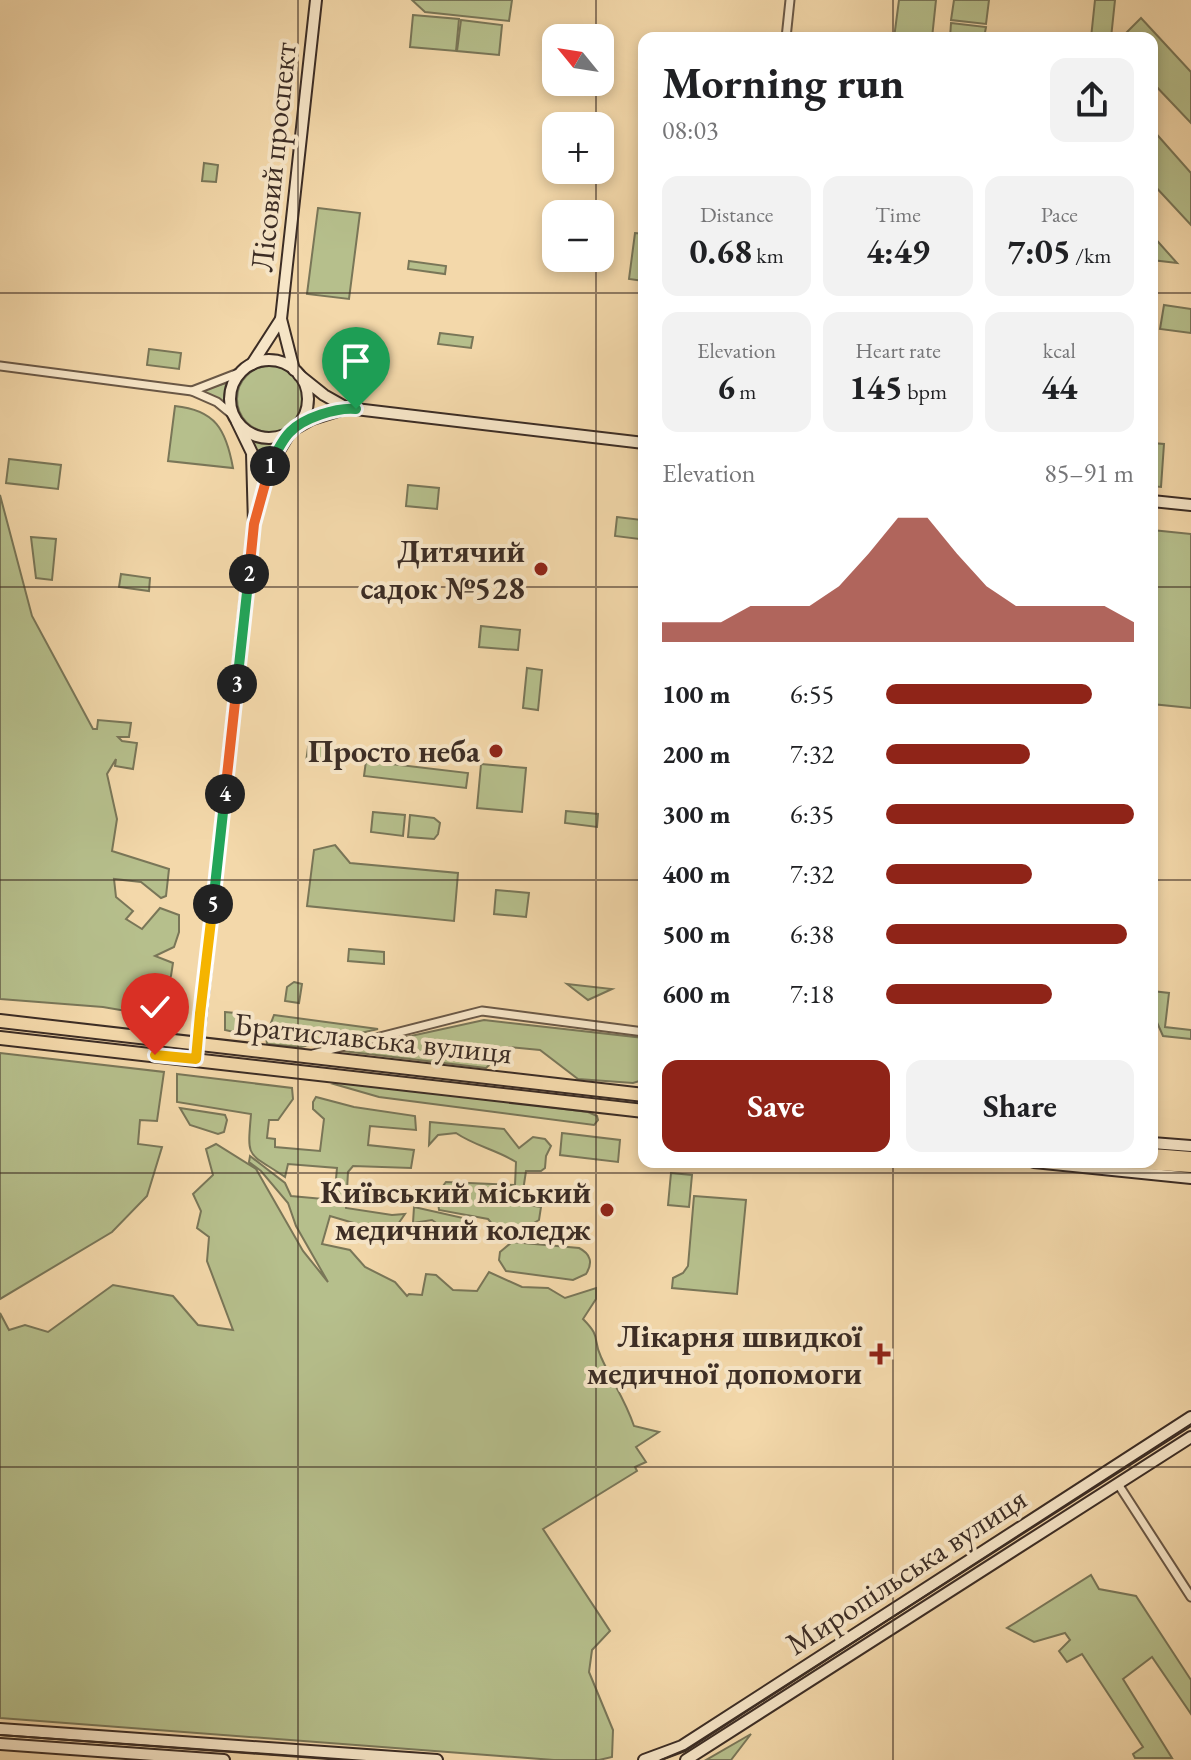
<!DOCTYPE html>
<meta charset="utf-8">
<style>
:root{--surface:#fff;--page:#f2f2f2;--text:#202124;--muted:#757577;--accent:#8f2418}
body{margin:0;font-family:"EB Garamond",serif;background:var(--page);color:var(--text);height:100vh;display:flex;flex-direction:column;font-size:30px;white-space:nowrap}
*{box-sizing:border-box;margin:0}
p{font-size:26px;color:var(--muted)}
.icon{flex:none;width:44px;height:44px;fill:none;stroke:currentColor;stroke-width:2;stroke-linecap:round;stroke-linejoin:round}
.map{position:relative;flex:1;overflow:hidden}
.drawer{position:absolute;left:638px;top:32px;width:520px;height:1136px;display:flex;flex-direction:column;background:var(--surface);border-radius:16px;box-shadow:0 4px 12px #0003}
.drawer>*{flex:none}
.needle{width:52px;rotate:300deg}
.fabs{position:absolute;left:542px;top:24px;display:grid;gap:16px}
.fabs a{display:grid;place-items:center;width:72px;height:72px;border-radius:16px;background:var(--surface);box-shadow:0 4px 12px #0003;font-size:40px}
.pin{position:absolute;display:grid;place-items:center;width:68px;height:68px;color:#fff;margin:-82px -34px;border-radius:50% 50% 50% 0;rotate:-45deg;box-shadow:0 0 8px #0007}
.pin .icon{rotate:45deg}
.km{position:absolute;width:40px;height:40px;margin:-20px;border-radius:50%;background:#222;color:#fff;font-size:22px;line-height:40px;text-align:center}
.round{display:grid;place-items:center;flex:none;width:84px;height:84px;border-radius:16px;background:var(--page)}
.head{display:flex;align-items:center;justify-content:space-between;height:136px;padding:0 24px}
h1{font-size:44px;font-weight:700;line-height:60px}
.stats{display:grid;grid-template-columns:repeat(3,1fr);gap:12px;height:136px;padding:8px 24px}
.stats div{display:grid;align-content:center;border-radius:16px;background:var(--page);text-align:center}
.stats b{font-size:34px;font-weight:700}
.stats small{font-size:22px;font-weight:400}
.stats p{font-size:22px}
.chart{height:224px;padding:16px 24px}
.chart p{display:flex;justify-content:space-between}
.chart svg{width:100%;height:144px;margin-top:8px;fill:var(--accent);opacity:.7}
.action{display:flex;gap:16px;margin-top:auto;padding:16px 24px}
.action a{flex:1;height:92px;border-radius:16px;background:var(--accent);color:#fff;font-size:32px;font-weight:700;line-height:92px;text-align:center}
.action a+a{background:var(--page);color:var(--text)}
ul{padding:0 24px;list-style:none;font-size:26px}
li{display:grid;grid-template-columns:128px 96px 1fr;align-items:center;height:60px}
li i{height:20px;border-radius:10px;background:var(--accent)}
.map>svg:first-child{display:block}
.green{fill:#b6bf8c;stroke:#797658;stroke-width:2}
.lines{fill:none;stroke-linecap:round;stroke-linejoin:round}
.street-casing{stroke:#6a5846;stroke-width:11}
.secondary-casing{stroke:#3c2d25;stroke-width:14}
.primary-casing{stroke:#3c2d25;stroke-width:16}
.street{stroke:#f7e6c8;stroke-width:7}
.secondary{stroke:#f7e6c8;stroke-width:10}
.primary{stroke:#f3d8aa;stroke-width:12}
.tram{stroke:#3c2d25;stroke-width:2}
.split-1-casing{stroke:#fff;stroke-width:16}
.split-2-casing{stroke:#fff;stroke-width:16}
.split-3-casing{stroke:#fff;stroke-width:16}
.split-4-casing{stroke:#fff;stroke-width:16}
.split-5-casing{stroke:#fff;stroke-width:16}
.split-6-casing{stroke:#fff;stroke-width:16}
.split-7-casing{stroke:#fff;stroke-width:16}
.split-1{stroke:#22a559;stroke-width:10}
.split-2{stroke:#f0652b;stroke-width:10}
.split-3{stroke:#22a559;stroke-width:10}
.split-4{stroke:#f0652b;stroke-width:10}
.split-5{stroke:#22a559;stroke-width:10}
.split-6{stroke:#f5b400;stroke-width:10}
.split-7{stroke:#f5b400;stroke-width:10}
.grid{fill:none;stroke:#3c2d25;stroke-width:2;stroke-opacity:0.55}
.poi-dot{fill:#8f2418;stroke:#f7e6c8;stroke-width:3}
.labels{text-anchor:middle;stroke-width:8;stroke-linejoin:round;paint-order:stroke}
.street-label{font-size:32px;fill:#3c2d25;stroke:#f7e6c8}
.poi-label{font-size:32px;font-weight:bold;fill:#3c2d25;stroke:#f7e6c8;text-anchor:end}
</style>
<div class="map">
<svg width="1191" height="1760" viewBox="0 0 1191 1760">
<rect width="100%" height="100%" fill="#f3d8aa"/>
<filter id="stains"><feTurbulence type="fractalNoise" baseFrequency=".0025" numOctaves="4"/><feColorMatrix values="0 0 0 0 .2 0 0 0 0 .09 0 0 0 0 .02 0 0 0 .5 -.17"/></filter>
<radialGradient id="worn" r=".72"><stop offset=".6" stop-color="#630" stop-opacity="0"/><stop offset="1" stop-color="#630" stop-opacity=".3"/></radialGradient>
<g class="green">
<polygon points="412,0 512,0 509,21 425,12"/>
<polygon points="899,0 936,0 932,38 894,38"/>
<polygon points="954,0 989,0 986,24 951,20"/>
<polygon points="1095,0 1115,0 1111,38 1091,38"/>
<polygon points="413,15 459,19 456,51 410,47"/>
<polygon points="1141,18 1191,72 1191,123 1152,82 1152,38 1125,38 1126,33"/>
<polygon points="461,20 502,25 499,55 457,51"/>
<polygon points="951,23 986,27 984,38 950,38"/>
<polygon points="1152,129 1191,173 1191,225 1152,183"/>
<polygon points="204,163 218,165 216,182 202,181"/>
<polygon points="318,208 360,213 349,299 307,294"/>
<polygon points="635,233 644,234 644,281 629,279"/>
<polygon points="1152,235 1177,263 1152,260"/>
<polygon points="409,261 446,266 445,274 408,269"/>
<polygon points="1164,305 1191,309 1191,333 1160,329"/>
<polygon points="440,333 473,337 471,348 438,344"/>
<polygon points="149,349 181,353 179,369 147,365"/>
<circle cx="270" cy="399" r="33"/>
<polygon points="229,382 227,404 199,391"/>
<path d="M 175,406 C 215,410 226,429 233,468 L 168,461 Z"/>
<polygon points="252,440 266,443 278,441 262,476"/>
<polygon points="1152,443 1164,444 1161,487 1152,486"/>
<polygon points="9,459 61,465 58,489 6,483"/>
<polygon points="408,485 439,488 437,509 406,506"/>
<polygon points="0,495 32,616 93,729 97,729 98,720 131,723 129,737 118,737 122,741 137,743 133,769 115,766 116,759 107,774 117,819 112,851 169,869 166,896 161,898 141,882 114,879 116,897 133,911 126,919 142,929 160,908 179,915 179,932 174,947 155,956 173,963 171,976 150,1009 132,1012 103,1007 0,999"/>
<polygon points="617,517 642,520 639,539 615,536"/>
<polygon points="1152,530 1191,534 1191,708 1152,704"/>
<polygon points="31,537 56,539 52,580 36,578"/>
<polygon points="121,574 150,578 149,591 119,587"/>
<polygon points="481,626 520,630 518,650 479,647"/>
<polygon points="527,668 542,670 538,710 523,708"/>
<polygon points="309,740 332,743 330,764 306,762"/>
<polygon points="366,761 468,773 466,788 364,776"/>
<polygon points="481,764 526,768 522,812 477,808"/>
<polygon points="566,811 598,814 597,827 565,823"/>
<polygon points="373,812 405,815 403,836 371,832"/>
<polygon points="410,815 434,818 440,823 438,834 434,839 408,837"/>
<polygon points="335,845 350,863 458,873 454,921 307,906 314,850"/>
<polygon points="496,890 529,893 526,917 494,914"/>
<polygon points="349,949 384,952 384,964 348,961"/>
<polygon points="294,982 302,984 299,1003 285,1001 287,987"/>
<polygon points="567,984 612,989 588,1000"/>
<polygon points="1152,991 1169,993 1165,1027 1191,1030 1191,1039 1163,1036 1152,1011"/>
<polygon points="225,1012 246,1014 251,1036 225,1030"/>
<polygon points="274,1015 378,1029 301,1047 267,1044 266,1036"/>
<polygon points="484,1020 644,1038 644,1076 643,1080 633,1083 578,1079 540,1050 509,1047 486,1068 342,1051"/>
<polygon points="0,1053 164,1072 157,1121 140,1120 138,1144 162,1147 147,1196 112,1232 0,1299"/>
<path d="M 177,1074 L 292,1088 L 293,1099 L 278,1120 L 269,1120 L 267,1138 L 275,1139 L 275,1147 L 320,1151 L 324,1119 L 313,1109 L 313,1102 L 316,1097 L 354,1107 L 415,1116 L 416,1130 L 370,1126 L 368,1145 L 414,1150 L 411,1168 L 353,1166 L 348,1172 L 346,1208 L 392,1215 L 405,1214 L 391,1234 L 330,1216 L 322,1244 L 350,1250 L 365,1267 L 395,1282 L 407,1296 L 409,1294 L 422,1295 L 426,1274 L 436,1275 L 453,1290 L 477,1291 L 489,1272 L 522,1287 L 548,1288 L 565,1298 L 596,1288 L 596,1299 L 583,1319 C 602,1338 592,1338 601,1357 C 612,1382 625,1399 634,1426 L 659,1432 L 636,1447 L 646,1462 L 635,1467 L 637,1471 L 543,1529 L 610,1631 L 592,1650 L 589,1672 L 613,1730 L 612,1757 L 599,1760 L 554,1760 L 0,1718 L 0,1313 L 9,1330 L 25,1325 L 48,1332 L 113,1285 L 173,1296 L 198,1325 L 233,1330 L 207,1261 L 209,1237 L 197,1228 L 201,1211 L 193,1194 L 213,1175 L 206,1149 L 216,1144 L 256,1169 L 303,1251 L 328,1282 L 296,1226 L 288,1203 L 261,1171 L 249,1162 L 250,1156 L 285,1183 L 291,1196 L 334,1200 L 337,1168 L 288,1164 L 285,1177 C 247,1151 247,1161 251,1114 L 177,1102 Z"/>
<polygon points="347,1081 588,1112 597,1116 598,1120 594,1125 379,1097 334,1084"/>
<polygon points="180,1108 225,1115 227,1120 224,1132 218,1134 190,1125"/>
<path d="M 430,1122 L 504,1129 L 519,1148 L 533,1137 L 545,1139 L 551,1146 L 546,1156 L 545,1168 L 541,1171 L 526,1171 L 521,1204 L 541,1207 L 539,1220 L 534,1223 L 542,1239 L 498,1231 L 488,1219 L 439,1210 L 437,1194 L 446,1182 L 515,1185 L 516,1162 C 497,1150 475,1146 456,1133 L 438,1135 L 429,1145 Z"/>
<polygon points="562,1133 620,1140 618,1162 560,1155"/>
<polygon points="671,1173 692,1175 689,1207 668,1205"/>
<polygon points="694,1196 746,1200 737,1294 672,1288 673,1278 683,1273 688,1266"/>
<polygon points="414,1207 472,1220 472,1227 452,1234 432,1220 413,1223"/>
<path d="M 512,1242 L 579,1248 C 591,1254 593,1263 586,1274 L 573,1280 L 506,1271 L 499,1260 L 500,1252 Z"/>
<polygon points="1091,1575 1099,1589 1136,1596 1191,1680 1191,1714 1152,1657 1123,1679 1172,1758 1135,1758 1133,1754 1143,1747 1082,1654 1067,1662 1059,1651 1070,1640 1065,1633 1034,1642 1007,1628"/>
<polygon points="751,1734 731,1760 706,1760"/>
</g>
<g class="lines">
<g class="street-casing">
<g id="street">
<polyline points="786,38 790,0"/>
<polyline points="0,366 192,391 217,402 234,416"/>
<polyline points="192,391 241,372"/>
<polyline points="313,1054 482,1011 644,1032"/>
<polyline points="1118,1484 1191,1597"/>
</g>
</g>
<g class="secondary-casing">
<g id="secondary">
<circle cx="269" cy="399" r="39"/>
<polyline points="252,364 281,319"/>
<polyline points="294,370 281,319 316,0"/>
<polyline points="299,375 324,395 347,408 644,443"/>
<polyline points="298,427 312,419 347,408"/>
<polyline points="1152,501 1191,505"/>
<polyline points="258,507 271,464 289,434"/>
<polyline points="196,1059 254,524 252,453 237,422"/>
<polyline points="1152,1143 1191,1146"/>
<polyline points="1034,1162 1191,1178"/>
<polyline points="0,1729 437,1760"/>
<polyline points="0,1744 224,1760"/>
<polyline points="644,1760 682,1746 1191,1417"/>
<polyline points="686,1760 1191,1437"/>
</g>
</g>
<g class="primary-casing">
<g id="primary">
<polyline points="0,1021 644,1095"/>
<polyline points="0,1038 644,1111"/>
<polyline points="1152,1155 1191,1158"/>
<polyline points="1126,1162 1191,1166"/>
</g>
</g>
<use href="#street" class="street"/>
<use href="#secondary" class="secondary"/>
<use href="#primary" class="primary"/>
<g class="tram">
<polyline points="0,1735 342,1760"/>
<polyline points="661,1760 685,1750 1191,1426"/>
</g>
</g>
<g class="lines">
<g class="split-1-casing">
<path id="split-1" d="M 270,466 C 275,455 281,441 290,432 C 303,418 337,407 356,409"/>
</g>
<g class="split-2-casing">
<polyline id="split-2" points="249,574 254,524 270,466"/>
</g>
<g class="split-3-casing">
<polyline id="split-3" points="237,684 249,574"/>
</g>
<g class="split-4-casing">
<polyline id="split-4" points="225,794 237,684"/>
</g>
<g class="split-5-casing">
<polyline id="split-5" points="213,904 225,794"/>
</g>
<g class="split-6-casing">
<polyline id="split-6" points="200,1014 213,904"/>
</g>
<g class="split-7-casing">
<polyline id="split-7" points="155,1055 196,1059 200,1014"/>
</g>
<use href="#split-1" class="split-1"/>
<use href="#split-2" class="split-2"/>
<use href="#split-3" class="split-3"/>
<use href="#split-4" class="split-4"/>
<use href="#split-5" class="split-5"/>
<use href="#split-6" class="split-6"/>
<use href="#split-7" class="split-7"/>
</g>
<path class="grid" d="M 298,0 L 298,1760M 596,0 L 596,38M 893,0 L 893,38M 596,82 L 596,126M 596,170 L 596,214M 596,258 L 596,1760M 0,293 L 644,293M 1152,293 L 1191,293M 0,587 L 644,587M 1152,587 L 1191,587M 0,880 L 644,880M 1152,880 L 1191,880M 893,1162 L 893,1760M 0,1173 L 1191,1173M 0,1467 L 1191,1467"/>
<g class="poi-dot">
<circle cx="541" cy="569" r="8"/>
<circle cx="496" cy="751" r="8"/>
<circle cx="607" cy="1210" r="8"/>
<path d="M876 1342h8v8h8v8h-8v8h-8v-8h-8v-8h8z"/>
</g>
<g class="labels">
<g class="street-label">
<text transform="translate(273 157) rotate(-84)" y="11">Лісовий проспект</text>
<text transform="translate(373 1038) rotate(6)" y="11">Братиславська вулиця</text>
<text transform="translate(906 1571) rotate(-33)" y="11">Миропільська вулиця</text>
</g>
<g class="poi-label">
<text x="525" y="562">Дитячий<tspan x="525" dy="37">садок №528</tspan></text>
<text x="480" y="762">Просто неба</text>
<text x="591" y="1203">Київський міський<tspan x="591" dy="37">медичний коледж</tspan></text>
<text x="862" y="1347">Лікарня швидкої<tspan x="862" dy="37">медичної допомоги</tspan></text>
</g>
</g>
<rect width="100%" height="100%" filter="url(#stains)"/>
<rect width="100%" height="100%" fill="url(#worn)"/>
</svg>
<div class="fabs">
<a><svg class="needle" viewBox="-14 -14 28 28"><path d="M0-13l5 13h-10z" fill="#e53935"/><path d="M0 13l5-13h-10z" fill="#757577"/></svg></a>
<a>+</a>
<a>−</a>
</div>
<div class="pin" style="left:356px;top:409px;background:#1e9e55"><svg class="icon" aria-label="arrive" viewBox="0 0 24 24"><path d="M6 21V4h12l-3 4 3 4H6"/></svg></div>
<div class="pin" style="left:155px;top:1055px;background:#d93025"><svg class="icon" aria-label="check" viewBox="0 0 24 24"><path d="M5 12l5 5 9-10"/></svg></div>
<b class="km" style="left:270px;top:466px">1</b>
<b class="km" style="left:249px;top:574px">2</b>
<b class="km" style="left:237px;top:684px">3</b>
<b class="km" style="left:225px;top:794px">4</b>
<b class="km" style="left:213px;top:904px">5</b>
<section class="drawer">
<div class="head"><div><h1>Morning run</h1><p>08:03</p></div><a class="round"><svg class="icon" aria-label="share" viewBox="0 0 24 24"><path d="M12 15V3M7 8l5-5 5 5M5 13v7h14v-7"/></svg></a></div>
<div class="stats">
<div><p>Distance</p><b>0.68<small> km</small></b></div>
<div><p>Time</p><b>4:49</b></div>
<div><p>Pace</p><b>7:05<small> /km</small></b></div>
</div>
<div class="stats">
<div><p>Elevation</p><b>6<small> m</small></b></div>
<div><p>Heart rate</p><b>145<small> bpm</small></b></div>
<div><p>kcal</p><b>44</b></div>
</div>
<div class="chart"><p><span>Elevation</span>85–91 m</p>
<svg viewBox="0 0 160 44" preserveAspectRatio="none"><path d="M0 44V38L10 38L20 38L30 33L40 33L50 33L60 27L70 17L80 6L90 6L100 17L110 27L120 33L130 33L140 33L150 33L160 38V44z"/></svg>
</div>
<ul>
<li><b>100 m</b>6:55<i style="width:83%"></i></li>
<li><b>200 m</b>7:32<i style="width:58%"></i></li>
<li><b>300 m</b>6:35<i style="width:100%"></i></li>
<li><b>400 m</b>7:32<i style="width:59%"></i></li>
<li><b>500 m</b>6:38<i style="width:97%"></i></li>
<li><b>600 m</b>7:18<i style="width:67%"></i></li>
</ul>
<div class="action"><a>Save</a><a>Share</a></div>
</section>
</div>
